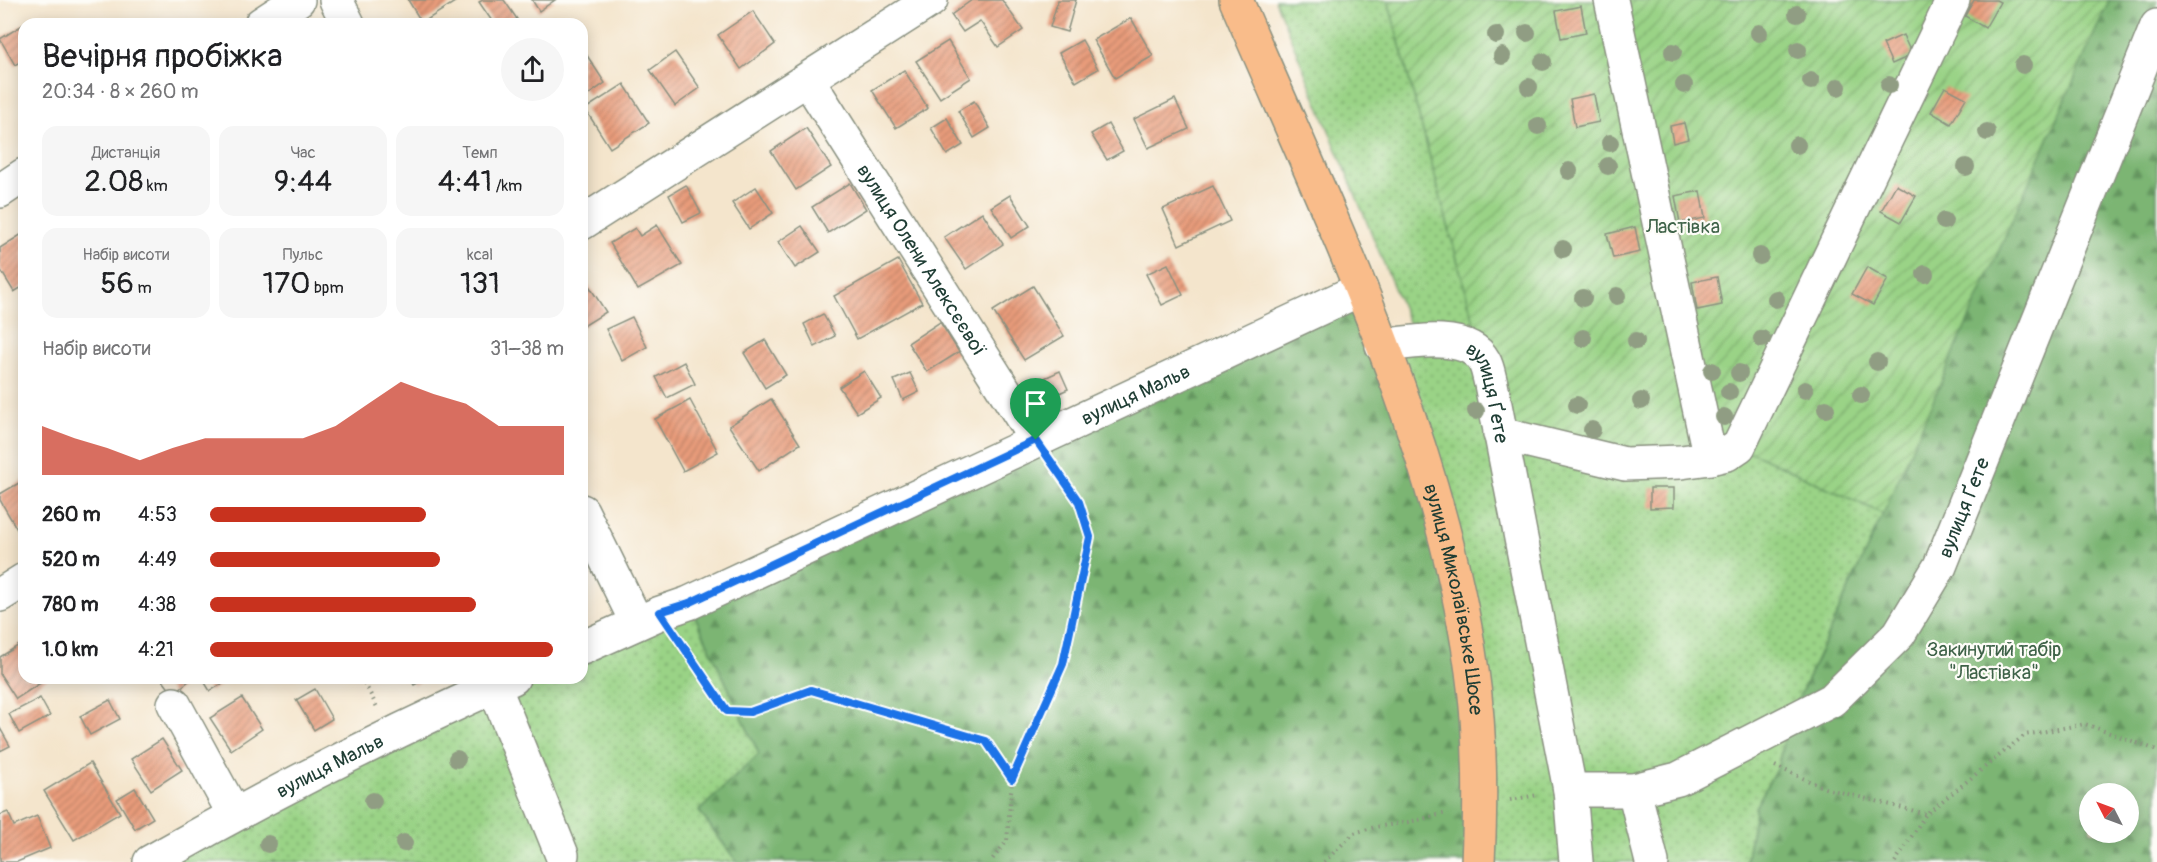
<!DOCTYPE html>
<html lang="uk">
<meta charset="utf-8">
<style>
:root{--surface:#fff;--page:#f6f6f6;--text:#202124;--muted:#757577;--accent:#c8321e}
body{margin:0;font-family:Pangolin,sans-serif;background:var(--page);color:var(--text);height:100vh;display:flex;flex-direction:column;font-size:22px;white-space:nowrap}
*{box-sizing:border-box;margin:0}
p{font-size:20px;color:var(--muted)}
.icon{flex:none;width:33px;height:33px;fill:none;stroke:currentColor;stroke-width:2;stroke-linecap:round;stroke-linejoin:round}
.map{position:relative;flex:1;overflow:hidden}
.details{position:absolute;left:18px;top:18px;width:570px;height:666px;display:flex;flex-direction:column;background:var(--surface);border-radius:18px;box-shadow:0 3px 15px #0003}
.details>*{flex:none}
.needle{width:39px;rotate:312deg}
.buttons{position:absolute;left:2079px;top:783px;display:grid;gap:12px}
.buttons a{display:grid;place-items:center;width:60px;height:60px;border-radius:50%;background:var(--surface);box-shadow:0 3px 15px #0003;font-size:30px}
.pin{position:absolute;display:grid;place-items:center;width:51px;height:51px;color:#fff;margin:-62px -26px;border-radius:50% 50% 50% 0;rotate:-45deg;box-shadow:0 0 6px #0007}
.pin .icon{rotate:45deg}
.round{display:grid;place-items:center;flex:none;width:63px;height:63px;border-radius:32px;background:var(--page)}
.summary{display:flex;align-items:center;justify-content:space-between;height:102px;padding:0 24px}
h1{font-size:33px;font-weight:600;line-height:45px}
.stats{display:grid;grid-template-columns:repeat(3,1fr);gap:9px;height:102px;padding:6px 24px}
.stats div{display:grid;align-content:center;border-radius:15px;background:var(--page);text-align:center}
.stats b{font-size:30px;font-weight:600}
.stats small{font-size:16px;font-weight:400}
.stats p{font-size:16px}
.chart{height:168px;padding:12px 24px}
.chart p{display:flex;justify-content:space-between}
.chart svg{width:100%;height:108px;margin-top:6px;fill:var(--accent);opacity:.7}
ul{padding:0 24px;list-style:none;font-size:20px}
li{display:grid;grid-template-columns:96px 72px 1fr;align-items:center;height:45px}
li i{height:15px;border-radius:8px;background:var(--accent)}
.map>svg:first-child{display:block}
.grass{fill:url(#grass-dots);stroke:#5c885d;stroke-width:1.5}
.forest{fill:url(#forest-firs);stroke:#4d7954;stroke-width:1.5;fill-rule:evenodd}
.garden{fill:url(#garden-furrows);stroke:#5c885d;stroke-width:1.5}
.building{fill:url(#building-hatch)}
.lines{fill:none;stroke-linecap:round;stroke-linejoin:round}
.minor-casing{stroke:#8a9180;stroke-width:36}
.major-casing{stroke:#8a9180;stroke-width:36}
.path{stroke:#8a9180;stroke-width:4;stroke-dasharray:1.5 4.5;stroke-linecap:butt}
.minor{stroke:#fff;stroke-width:33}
.major{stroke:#f9bc8a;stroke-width:33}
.tree{fill:#909d83}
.route-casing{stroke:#fff;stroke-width:12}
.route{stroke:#1a73e8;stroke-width:8}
.labels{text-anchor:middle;stroke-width:4.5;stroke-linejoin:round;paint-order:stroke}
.park-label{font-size:20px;fill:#3e6248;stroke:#fdfcf7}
.street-label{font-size:20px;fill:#1f3d34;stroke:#fdfcf7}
</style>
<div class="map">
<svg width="2157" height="862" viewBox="0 0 2157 862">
<defs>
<pattern id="grass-dots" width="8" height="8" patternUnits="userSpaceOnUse" patternTransform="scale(1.5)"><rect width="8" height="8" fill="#9ad386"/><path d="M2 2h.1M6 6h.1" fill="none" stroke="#7dac6e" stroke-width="1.8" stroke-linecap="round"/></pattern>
<pattern id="forest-firs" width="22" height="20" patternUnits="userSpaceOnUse" patternTransform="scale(1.5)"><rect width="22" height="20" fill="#7bb573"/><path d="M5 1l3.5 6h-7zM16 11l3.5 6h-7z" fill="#64945f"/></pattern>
<pattern id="garden-furrows" width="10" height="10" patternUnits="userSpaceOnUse" patternTransform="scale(1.5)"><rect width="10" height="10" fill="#9ad386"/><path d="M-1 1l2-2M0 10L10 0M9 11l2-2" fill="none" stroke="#7dac6e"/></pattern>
<pattern id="building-hatch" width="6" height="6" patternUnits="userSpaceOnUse" patternTransform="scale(1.5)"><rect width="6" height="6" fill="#e89b7a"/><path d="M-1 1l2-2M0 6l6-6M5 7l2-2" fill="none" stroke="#bb8065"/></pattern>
</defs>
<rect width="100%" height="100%" fill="#fdfcf7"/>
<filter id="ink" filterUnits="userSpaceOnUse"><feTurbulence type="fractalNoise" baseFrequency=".0167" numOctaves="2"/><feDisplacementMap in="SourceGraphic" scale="12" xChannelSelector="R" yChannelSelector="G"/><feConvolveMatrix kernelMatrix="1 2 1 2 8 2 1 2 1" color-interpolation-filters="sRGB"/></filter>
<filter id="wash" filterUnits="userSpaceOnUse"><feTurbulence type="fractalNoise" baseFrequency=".008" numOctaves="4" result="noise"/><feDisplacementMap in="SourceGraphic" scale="24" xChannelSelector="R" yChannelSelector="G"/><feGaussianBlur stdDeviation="1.35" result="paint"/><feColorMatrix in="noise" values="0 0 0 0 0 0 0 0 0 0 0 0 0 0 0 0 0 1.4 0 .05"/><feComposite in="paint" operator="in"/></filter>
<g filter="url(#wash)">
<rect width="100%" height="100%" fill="#f4e5cc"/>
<g class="grass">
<polygon points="1275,0 1388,0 1484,360 1739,446 1883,514 1787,724 1778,766 1756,806 1746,862 1478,862 1382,346 1416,341"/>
<polygon points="689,603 759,754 699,811 737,862 150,862 513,678 582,678 582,648"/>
</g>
<g class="forest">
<path d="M 2109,0 L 2157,0 L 2157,862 L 1746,862 L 1756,806 L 1778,766 L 1787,724 L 1883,514 ZM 2090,794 L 2128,794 L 2128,832 L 2090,832 Z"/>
<polygon points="1361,289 1454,570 1478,862 737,862 699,811 759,754 689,603"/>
</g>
<polygon class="garden" points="1388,0 2109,0 1883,514 1739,446 1710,458 1500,434 1484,360"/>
<g id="blocks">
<g class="building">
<polygon points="408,0 458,0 422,23"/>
<polygon points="483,0 504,0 517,19 509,24 494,24 479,2"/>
<polygon points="532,0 555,0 539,11"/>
<polygon points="972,0 1002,0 1023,30 998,47 980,21 963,32 951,15"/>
<polygon points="1058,0 1076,0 1067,32 1050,27"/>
<polygon points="1974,0 1996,0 2000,2 1985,28 1965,16"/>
<polygon points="1581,6 1586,33 1561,38 1556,11"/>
<polygon points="753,11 775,44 741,69 718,35"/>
<polygon points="1131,18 1153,56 1115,78 1093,40"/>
<polygon points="24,24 24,59 15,65 0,39"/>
<polygon points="1903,35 1912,55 1892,64 1883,44"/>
<polygon points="1082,40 1098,69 1076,82 1059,53"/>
<polygon points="948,41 971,78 940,98 916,61"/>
<polygon points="675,52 700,88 675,106 650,70"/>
<polygon points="586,54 605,83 588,95 582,86 582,57"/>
<polygon points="904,70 928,108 896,128 872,90"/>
<polygon points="624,84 649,123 610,148 585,109"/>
<polygon points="1945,87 1966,98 1951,124 1931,112"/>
<polygon points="1594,94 1599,122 1575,127 1570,99"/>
<polygon points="1175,99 1189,129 1148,148 1134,119"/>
<polygon points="974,101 990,128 974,138 958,111"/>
<polygon points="947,118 963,145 947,155 931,128"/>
<polygon points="1684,123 1688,139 1673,143 1670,126"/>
<polygon points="1108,124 1123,151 1107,160 1091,134"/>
<polygon points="806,128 831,167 796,190 771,151"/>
<polygon points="850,183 866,209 828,233 812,207"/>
<polygon points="686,185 701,213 683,222 669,195"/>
<polygon points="1896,185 1916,196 1901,222 1881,211"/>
<polygon points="1213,186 1230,221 1179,245 1163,209"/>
<polygon points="756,187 773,213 749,229 732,203"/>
<polygon points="1700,191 1705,218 1680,223 1675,196"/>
<polygon points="1010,195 1030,226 1011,238 991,207"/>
<polygon points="982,212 1003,244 966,269 944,237"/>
<polygon points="657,225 682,265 638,290 610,243 635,228 640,236"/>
<polygon points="802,226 820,252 795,268 778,242"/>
<polygon points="1635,227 1640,252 1613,258 1607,234"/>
<polygon points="22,234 24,237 24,286 14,292 0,269 0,248"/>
<polygon points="898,260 922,303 857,339 834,296"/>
<polygon points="1168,264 1183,295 1162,305 1146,274"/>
<polygon points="1867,267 1888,279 1873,305 1852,294"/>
<polygon points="1717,277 1722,305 1697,310 1692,282"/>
<polygon points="584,278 606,312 582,327 582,279"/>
<polygon points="1033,286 1064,336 1024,360 993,311"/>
<polygon points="823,314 835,336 815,347 804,324"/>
<polygon points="632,317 647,347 622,361 606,329"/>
<polygon points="940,322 959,352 927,372 908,343"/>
<polygon points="765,340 786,375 765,388 744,353"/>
<polygon points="684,362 695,384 667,398 656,377"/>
<polygon points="864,371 881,398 857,413 839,387"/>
<polygon points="1060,371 1068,389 1035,404 1027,386"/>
<polygon points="910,373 919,392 903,400 894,380"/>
<polygon points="771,399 800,444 759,471 729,426"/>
<polygon points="690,400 718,452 683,471 655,419"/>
<polygon points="24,480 24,528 18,531 0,500 0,494"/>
<polygon points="1650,488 1674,488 1674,507 1650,508"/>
<polygon points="24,642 24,678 48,678 16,699 0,674 0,657"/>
<polygon points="161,678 188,678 190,680 173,694"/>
<polygon points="202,678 232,678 210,691"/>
<polygon points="410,678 427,678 414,685"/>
<polygon points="315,689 332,719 314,730 296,700"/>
<polygon points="40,698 50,716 19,733 9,714"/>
<polygon points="242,698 262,729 231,750 210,718"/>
<polygon points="110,700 120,719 90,735 80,716"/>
<polygon points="0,728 10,746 0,751"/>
<polygon points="162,739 182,770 151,790 131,759"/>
<polygon points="90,763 120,813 74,840 44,791"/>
<polygon points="135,788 153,818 135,829 117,799"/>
<polygon points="8,812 14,826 37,816 50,848 17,862 0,862 0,815"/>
</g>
</g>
</g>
<g filter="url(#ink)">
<use href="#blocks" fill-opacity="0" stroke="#8a9180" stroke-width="1.5"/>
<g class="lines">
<g class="minor-casing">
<g id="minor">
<polyline points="336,0 348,24"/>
<polyline points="1611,0 1710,458"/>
<polyline points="261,24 298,0"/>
<path id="s1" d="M 808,80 L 1036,440"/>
<polyline points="0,191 24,175"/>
<polyline points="582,223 931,0"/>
<path id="s2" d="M 1382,346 C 1410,342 1468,331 1484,361 C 1488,368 1489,377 1491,384 L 1570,790 L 1576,862"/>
<polyline points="1500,434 1625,464 1681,462 1710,458 1727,454 1739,446 1953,0"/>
<polyline points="582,511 637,623"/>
<polyline points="0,595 24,580"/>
<path id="s3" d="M 582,648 L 660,613 L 689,603 L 1361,289"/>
<polyline points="494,686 562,855"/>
<polyline points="174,704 234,814"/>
<path id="s4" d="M 1570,790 L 1634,790 L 1678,779 L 1832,700 L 1899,634 L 1940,566 L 2157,26"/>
<polyline points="1634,790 1652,862"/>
<path id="s5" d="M 150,862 C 268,795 389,733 513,678"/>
</g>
</g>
<g class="major-casing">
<g id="major">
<path id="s6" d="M 1236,0 C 1329,217 1439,435 1472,671 C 1481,734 1481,799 1478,862"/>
</g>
</g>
<g class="path">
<polyline points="678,640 727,711 750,712 811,690 986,741 1012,779 1007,841 990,862"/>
<polyline points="362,678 377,707"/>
<polyline points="1775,766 1825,788 1926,814"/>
<polyline points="1012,778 1063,664 1090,537 1079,502 1054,467"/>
<polyline points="1510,800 1538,795"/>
<polyline points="1324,862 1354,833 1375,827 1409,822 1447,813"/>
<polyline points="1895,862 1926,814 2025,735 2085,724 2157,750"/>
</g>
<use href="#minor" class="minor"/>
<use href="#major" class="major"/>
</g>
<g class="tree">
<circle cx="1797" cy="14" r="9"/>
<circle cx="1527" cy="33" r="9"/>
<circle cx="1759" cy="33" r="9"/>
<circle cx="1496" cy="35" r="9"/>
<circle cx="1798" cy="50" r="9"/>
<circle cx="1673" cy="52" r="9"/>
<circle cx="1502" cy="56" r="9"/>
<circle cx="1543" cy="62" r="9"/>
<circle cx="2023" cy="65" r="9"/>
<circle cx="1811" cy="81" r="9"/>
<circle cx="1684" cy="85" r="9"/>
<circle cx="1889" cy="85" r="9"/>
<circle cx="1529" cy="87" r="9"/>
<circle cx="1838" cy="87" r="9"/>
<circle cx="1538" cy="126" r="9"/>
<circle cx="1987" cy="132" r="9"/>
<circle cx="1610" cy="143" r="9"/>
<circle cx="1797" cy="145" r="9"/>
<circle cx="1608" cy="166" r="9"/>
<circle cx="1966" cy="167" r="9"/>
<circle cx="1569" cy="171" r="9"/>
<circle cx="1944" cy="221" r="9"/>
<circle cx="1563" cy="249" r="9"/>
<circle cx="1760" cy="256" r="9"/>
<circle cx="1925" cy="274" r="9"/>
<circle cx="1617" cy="296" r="9"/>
<circle cx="1583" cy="298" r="9"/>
<circle cx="1776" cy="299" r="9"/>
<circle cx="1583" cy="338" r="9"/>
<circle cx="1762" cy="339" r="9"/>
<circle cx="1636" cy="341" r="9"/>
<circle cx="1877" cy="362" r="9"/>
<circle cx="1712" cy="371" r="9"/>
<circle cx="1739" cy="373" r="9"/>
<circle cx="1805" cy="390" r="9"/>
<circle cx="1729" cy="392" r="9"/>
<circle cx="1861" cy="395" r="9"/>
<circle cx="1641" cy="401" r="9"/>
<circle cx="1577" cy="405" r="9"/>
<circle cx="1826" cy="409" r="9"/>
<circle cx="1476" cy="411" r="9"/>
<circle cx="1724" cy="417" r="9"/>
<circle cx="1592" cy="430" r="9"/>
<circle cx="457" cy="759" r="9"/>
<circle cx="373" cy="801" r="9"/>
<circle cx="404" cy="843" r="9"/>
<circle cx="268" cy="844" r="9"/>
</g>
</g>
<g class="lines" filter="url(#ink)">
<g class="route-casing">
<polygon id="route" points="1036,440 1079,502 1090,537 1063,664 1012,779 986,741 811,690 750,712 727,711 660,612 689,603"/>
</g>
<use href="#route" class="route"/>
</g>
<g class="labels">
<g class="park-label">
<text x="1683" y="233">Ластівка</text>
<text x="1994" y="656">Закинутий табір<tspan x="1994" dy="23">"Ластівка"</tspan></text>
</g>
<g class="street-label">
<text dy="7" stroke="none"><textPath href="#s1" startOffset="213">вулиця Олени Алексєєвої</textPath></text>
<text dy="7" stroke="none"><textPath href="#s3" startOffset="609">вулиця Мальв</textPath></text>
<text dy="7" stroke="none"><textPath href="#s2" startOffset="140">вулиця Ґете</textPath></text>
<text dy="7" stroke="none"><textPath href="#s4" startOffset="519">вулиця Ґете</textPath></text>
<text dy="7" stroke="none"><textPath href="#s6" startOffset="640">вулиця Миколаївське Шосе</textPath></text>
<text dy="7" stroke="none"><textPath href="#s5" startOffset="204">вулиця Мальв</textPath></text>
</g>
</g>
</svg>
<div class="buttons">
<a><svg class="needle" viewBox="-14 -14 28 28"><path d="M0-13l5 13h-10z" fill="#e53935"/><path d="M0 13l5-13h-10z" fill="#757577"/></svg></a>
</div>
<div class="pin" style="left:1036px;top:440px;background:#1e9e55"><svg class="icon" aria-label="arrive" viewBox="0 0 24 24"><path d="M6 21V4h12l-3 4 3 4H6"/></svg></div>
<section class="details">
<div class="summary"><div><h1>Вечірня пробіжка</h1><p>20:34 · 8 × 260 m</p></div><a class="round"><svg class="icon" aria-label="share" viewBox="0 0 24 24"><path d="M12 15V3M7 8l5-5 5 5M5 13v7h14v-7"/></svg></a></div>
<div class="stats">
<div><p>Дистанція</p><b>2.08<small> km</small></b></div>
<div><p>Час</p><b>9:44</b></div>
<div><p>Темп</p><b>4:41<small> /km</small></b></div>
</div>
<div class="stats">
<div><p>Набір висоти</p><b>56<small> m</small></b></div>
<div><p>Пульс</p><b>170<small> bpm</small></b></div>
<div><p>kcal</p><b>131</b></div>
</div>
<div class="chart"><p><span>Набір висоти</span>31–38 m</p>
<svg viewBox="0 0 160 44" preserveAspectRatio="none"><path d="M0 44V24L10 29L20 33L30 38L40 33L50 29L60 29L70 29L80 29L90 24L100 15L110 6L120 11L130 15L140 24L150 24L160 24V44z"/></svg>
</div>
<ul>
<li><b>260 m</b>4:53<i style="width:61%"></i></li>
<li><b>520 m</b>4:49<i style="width:65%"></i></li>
<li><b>780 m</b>4:38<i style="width:75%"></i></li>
<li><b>1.0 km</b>4:21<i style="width:97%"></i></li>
</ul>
</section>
</div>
